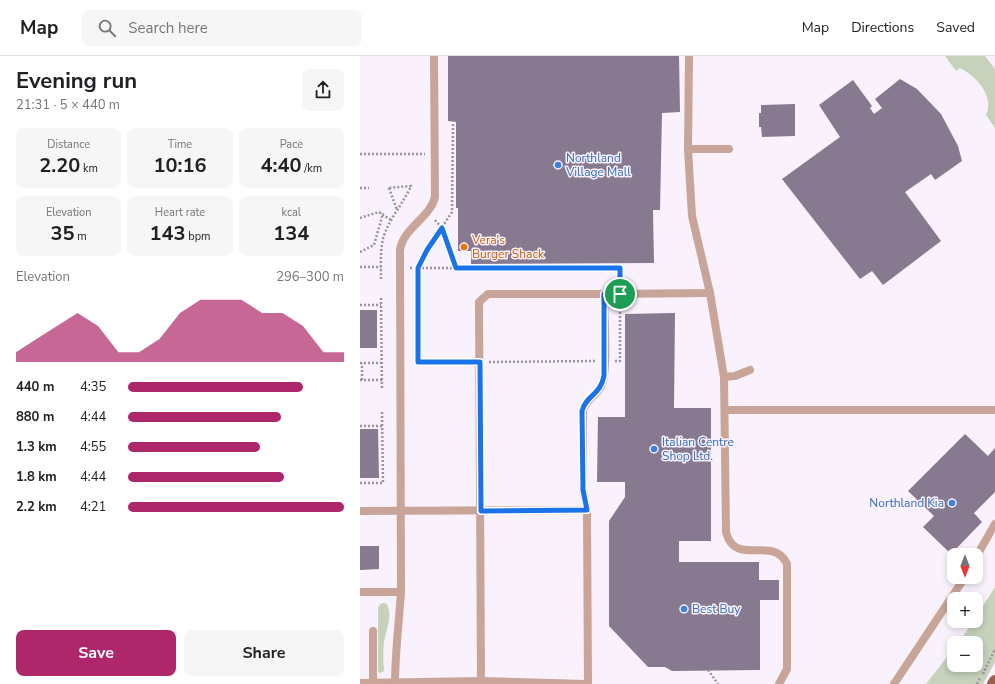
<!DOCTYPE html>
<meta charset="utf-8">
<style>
:root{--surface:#fff;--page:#f6f6f6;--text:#202124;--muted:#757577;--line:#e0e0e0;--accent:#af276b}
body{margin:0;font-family:"Nunito Sans",sans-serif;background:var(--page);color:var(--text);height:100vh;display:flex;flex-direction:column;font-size:15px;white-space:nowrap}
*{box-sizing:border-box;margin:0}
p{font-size:13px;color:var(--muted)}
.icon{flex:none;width:22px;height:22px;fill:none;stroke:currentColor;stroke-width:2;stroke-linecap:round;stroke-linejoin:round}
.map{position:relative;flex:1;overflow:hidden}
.details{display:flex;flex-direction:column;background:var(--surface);width:360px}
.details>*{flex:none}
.needle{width:26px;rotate:180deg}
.controls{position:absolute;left:587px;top:492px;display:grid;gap:8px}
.controls a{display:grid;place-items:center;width:36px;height:36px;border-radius:8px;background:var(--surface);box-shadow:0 2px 6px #0003;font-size:20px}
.pin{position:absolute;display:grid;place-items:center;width:34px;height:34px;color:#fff;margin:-17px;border:2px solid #fff;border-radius:50%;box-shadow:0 1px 4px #0007}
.round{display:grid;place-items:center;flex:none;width:42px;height:42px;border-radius:8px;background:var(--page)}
.summary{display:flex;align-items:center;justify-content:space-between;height:68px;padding:0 16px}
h1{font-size:22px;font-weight:700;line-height:30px}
.stats{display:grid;grid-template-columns:repeat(3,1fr);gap:6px;height:68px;padding:4px 16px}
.stats div{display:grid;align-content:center;border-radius:8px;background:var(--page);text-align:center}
.stats b{font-size:20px;font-weight:700}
.stats small{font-size:11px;font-weight:400}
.stats p{font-size:11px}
.chart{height:112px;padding:8px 16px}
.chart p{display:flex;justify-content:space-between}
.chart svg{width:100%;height:72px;margin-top:4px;fill:var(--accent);opacity:.7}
.primary-button{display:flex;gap:8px;margin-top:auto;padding:8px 16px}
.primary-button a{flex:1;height:46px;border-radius:8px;background:var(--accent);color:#fff;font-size:16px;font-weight:700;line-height:46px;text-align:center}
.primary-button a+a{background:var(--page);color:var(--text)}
ul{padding:0 16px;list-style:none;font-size:13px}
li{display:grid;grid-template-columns:64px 48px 1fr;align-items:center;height:30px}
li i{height:10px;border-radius:5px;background:var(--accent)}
header{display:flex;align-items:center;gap:24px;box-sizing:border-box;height:56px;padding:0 20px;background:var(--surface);border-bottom:1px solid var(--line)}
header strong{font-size:19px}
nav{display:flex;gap:22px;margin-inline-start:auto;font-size:14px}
.search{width:280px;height:36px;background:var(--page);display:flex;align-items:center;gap:10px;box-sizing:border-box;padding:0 14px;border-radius:8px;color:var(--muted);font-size:15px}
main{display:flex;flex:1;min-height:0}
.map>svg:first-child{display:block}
.green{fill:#c6d2bb}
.building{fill:#877990}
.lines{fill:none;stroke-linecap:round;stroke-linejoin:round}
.path{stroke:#9a939e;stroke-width:2.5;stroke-dasharray:2 2;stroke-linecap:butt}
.service{stroke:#c8a598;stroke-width:8}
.primary{stroke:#9d614b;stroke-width:12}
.route-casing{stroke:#fff;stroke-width:8}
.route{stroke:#1a73e8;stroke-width:5}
.shop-dot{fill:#3f7fe0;stroke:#f9f2fd;stroke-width:1.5}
.food-dot{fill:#e8710a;stroke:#f9f2fd;stroke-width:1.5}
.labels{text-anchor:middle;stroke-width:3;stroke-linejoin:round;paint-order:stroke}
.shop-label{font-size:12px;fill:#366cbe;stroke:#f9f2fd;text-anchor:start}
.food-label{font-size:12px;fill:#c56008;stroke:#f9f2fd;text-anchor:start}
</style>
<header>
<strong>Map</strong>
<div class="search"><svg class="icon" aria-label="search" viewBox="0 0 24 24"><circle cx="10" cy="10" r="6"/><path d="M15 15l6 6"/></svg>Search here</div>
<nav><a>Map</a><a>Directions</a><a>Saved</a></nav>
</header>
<main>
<section class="details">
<div class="summary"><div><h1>Evening run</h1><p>21:31 · 5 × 440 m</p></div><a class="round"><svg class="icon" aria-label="share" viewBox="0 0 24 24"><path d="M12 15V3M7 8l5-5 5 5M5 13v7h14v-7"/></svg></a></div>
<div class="stats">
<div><p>Distance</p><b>2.20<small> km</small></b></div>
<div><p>Time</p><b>10:16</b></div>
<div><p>Pace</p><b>4:40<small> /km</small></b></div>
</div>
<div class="stats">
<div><p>Elevation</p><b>35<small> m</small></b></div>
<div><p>Heart rate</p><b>143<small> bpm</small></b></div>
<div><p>kcal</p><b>134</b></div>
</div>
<div class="chart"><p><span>Elevation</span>296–300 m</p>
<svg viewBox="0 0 160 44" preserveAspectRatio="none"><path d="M0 44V38L10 30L20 22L30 14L40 22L50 38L60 38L70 30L80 14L90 6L100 6L110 6L120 14L130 14L140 22L150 38L160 38V44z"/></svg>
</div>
<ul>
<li><b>440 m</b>4:35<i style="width:81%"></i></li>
<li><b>880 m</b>4:44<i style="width:71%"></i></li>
<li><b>1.3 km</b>4:55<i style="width:61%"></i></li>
<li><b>1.8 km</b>4:44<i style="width:72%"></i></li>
<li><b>2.2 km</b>4:21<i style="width:100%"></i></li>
</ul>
<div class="primary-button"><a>Save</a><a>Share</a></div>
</section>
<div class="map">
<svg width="635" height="628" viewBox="0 0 635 628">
<rect width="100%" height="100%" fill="#f9f2fd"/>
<g class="green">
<path d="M 585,0 L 625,0 L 635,13 L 635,72 L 626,59 C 635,40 616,20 600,12 L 596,15 Z"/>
<polygon points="635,531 635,606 623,628 566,628 594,592 594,609 616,609 616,587 598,587 614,565 616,565 616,561"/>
<path d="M 24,547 L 27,548 C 33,560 26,574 24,586 C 23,596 23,605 24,615 L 20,617 L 18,616 L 18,552 L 20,548 Z"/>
</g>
<g class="building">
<polygon points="88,0 319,0 320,56 302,57 300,154 293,154 294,207 111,208 111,195 98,195 98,152 96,152 96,66 88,65"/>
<polygon points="540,23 557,33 581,58 598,90 602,105 575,124 571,118 545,136 581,185 523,229 512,215 500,223 422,123 480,81 459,49 493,24 512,50 510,52 514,58 522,52 515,43"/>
<polygon points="435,48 435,80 402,81 401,71 399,71 399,57 401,57 401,49"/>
<rect x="0" y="254" width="17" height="38"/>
<polygon points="315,257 314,352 351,352 351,485 319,485 319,506 399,506 399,524 419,524 419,544 400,544 400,614 312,615 305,611 288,611 249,570 249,465 265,441 265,426 237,426 238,361 265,361 265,258"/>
<polygon points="0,373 18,373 19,422 0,422"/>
<polygon points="605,378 628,400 635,392 635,436 614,457 622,466 591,498 563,471 574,460 548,435"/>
<polygon points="0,490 19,490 19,513 0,514"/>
</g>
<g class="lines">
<g class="path">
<polyline points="93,68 92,156 67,194 58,212 58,306 110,306"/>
<polyline points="0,98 65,98"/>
<polyline points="0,132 9,132"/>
<polyline points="29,132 37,154"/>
<polyline points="0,162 19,156 31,164"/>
<polyline points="75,164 82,172 96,212"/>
<polyline points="0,196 14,189 22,161 22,157"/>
<polyline points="0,211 21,211"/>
<polyline points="50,212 260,212 260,227"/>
<path d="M 21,223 C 21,210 20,195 23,183 C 28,164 43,148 51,130 L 27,132"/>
<polyline points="21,242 22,333"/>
<polyline points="0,249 21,249"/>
<polyline points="255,305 260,305 260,248"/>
<polyline points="129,306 236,305"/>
<polyline points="0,307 21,307"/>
<polyline points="0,324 22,324"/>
<polyline points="2,324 2,307"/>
<polyline points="0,370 22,370"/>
<polyline points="0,427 23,427 22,356"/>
<polyline points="348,614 358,628"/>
<polyline points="623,618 635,593"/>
<polyline points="617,628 620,622"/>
</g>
<g class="service">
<path d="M 329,0 L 328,93 L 332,160 L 350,237 L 364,321 L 366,476 C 375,512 413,478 427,508 L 427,613 L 419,628"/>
<polyline points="328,93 369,93"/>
<polyline points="244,238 350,237"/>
<polyline points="364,321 375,320 390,314"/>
<polyline points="365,354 635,354"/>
<polyline points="0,455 227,454"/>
<polyline points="616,501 635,468"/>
<polyline points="0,536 41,536"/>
<polyline points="13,575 13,627"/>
<path d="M 121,625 L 119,246 L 128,238 L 244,238 C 244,257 248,314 242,328 C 238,340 225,343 223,355 L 223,434 L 227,454 L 228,628"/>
<polyline points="0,627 121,625 225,628"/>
<path d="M 35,628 C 35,597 39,567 41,536 L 40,194 C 43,172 70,162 75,141 L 74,0"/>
<polyline points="534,628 605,521"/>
</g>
<polyline class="primary" points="633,628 635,625"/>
</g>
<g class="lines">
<g class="route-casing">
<path id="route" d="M 82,172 L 96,212 L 260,212 L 260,238 L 244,238 L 244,320 C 240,340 226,339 222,355 L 223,434 L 227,454 L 121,455 L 120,306 L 58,306 L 58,212 L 67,194 Z"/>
</g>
<use href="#route" class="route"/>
</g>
<g class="shop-dot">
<circle cx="198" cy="109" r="4"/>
<circle cx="294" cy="393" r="4"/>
<circle cx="592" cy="447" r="4"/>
<circle cx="324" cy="553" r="4"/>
</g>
<circle class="food-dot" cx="104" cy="191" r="4"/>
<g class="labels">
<g class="shop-label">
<text x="206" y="106">Northland<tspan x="206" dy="14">Village Mall</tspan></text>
<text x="302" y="390">Italian Centre<tspan x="302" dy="14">Shop Ltd.</tspan></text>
<text x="584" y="451" text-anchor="end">Northland Kia</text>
<text x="332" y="557">Best Buy</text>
</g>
<g class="food-label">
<text x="112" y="188">Vera's<tspan x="112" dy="14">Burger Shack</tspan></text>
</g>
</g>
</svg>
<div class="controls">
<a><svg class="needle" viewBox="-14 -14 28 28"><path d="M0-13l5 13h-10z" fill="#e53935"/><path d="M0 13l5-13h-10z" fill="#757577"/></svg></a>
<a>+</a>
<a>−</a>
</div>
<div class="pin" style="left:260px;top:238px;background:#1e9e55"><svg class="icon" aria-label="arrive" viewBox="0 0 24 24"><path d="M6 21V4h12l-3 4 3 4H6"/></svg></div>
</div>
</main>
